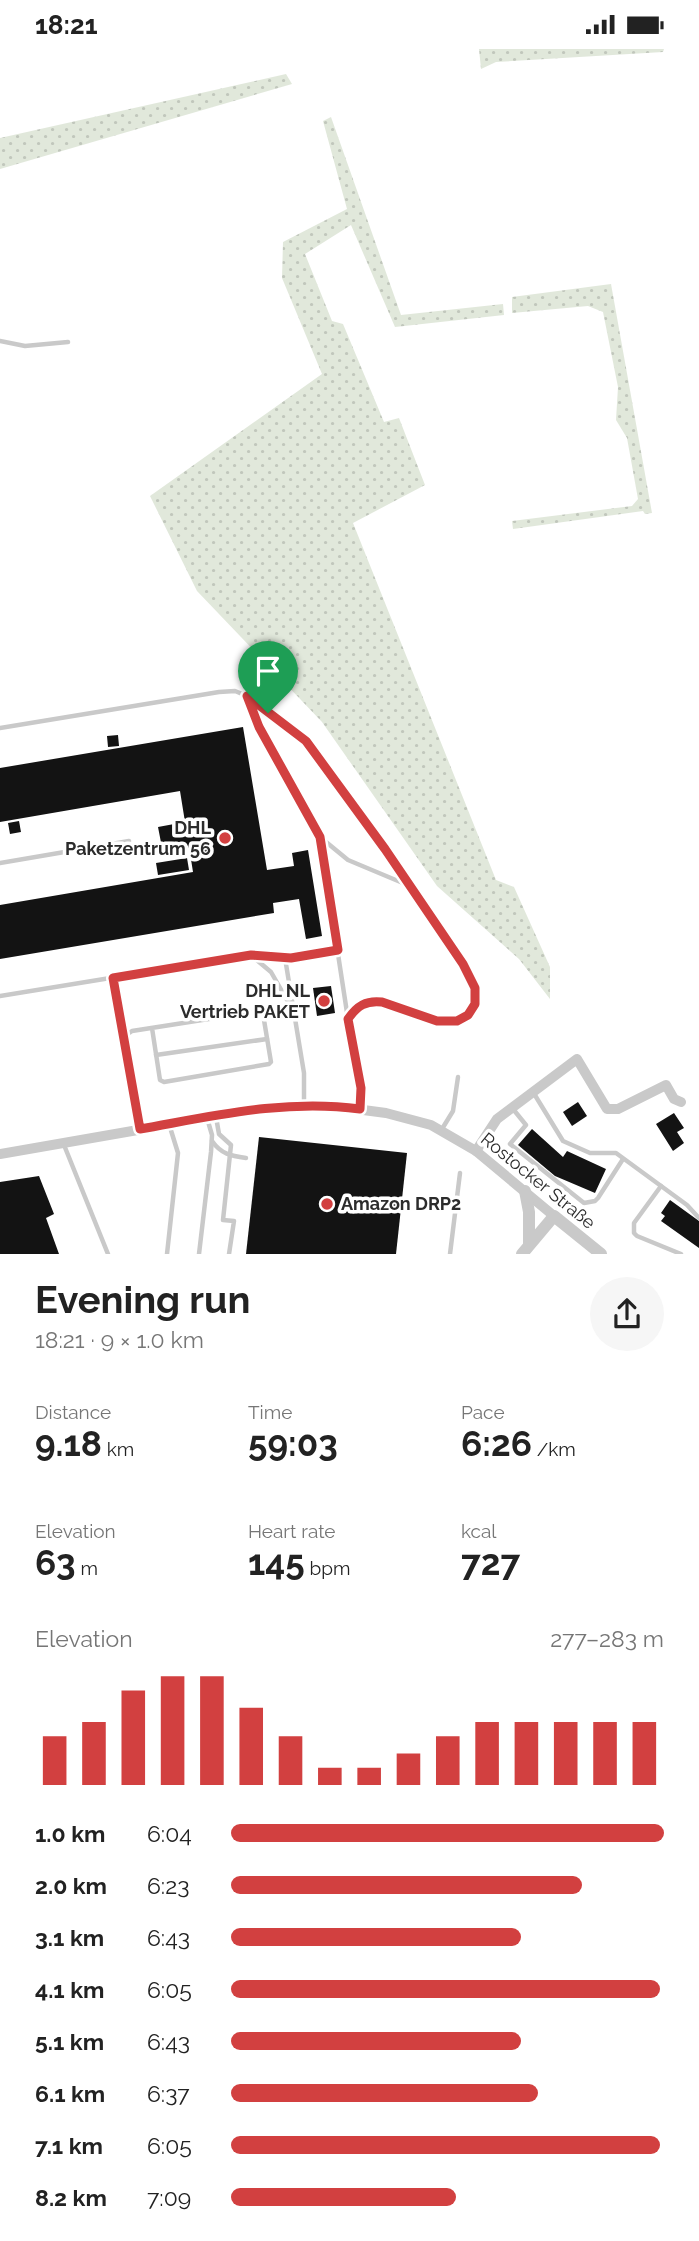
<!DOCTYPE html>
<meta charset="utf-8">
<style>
:root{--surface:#fff;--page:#f6f6f6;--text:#222;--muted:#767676;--accent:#d24040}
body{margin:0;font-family:Raleway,sans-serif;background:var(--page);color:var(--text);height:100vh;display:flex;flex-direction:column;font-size:26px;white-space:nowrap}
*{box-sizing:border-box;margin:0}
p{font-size:23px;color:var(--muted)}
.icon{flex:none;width:38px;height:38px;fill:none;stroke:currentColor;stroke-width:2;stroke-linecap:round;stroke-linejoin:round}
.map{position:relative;height:1205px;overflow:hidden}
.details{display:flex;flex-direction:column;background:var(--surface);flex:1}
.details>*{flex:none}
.pin{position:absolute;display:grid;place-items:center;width:60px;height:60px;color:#fff;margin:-72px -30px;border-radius:50% 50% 50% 0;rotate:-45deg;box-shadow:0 0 7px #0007}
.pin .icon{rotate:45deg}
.round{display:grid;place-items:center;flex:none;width:74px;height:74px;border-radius:37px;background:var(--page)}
.head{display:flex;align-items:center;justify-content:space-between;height:119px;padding:0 35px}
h1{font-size:38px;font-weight:700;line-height:52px}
.figures{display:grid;grid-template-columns:repeat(3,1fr);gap:10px;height:119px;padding:7px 35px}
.figures div{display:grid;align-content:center}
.figures b{font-size:35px;font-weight:700}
.figures small{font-size:19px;font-weight:400}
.figures p{font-size:19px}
.chart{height:196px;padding:14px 35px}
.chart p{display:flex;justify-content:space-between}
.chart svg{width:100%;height:126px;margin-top:7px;stroke:var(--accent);stroke-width:6}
ul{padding:0 35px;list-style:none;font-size:23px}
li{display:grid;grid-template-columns:112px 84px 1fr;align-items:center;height:52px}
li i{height:18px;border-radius:9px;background:var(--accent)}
.status{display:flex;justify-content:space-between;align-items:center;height:49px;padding:0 35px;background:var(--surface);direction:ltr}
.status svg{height:19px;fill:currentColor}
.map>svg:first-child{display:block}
.grass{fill:url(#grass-dots)}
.building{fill:#131313}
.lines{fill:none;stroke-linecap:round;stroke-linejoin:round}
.service{stroke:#c9c9c9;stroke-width:4.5}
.minor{stroke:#c9c9c9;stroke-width:10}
.tertiary{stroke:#c9c9c9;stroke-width:12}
.route-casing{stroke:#fff;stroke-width:14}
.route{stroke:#d24040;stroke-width:9}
.poi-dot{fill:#d24040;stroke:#fff;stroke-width:2.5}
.labels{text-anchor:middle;stroke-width:7;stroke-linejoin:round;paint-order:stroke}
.poi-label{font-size:18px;font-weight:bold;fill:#2c2c2c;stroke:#fff;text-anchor:end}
.street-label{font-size:18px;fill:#2c2c2c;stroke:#fff}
</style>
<div class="status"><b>18:21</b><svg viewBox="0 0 49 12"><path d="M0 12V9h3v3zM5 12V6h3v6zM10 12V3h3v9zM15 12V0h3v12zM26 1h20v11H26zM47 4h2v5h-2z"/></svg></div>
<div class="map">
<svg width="699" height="1205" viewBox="0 0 699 1205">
<defs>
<pattern id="grass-dots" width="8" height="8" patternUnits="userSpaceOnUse" patternTransform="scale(1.75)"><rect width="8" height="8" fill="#e1e8db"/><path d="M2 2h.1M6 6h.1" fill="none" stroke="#c1c7bc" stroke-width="1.8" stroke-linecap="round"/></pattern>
</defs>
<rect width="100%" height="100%" fill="#fff"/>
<g class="grass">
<polygon points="479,0 664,0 663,3 496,13 481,20"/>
<polygon points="286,25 292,35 0,120 0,89"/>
<polygon points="331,68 401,266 503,255 504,266 395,278 351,176 305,205 332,272 343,275 384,373 399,369 425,436 353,474 496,831 514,838 550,918 550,950 519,910 437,837 322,673 197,542 150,447 322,325 282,229 283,193 347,160 323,72"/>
<polygon points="611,235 652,464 645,465 643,462 513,480 512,472 632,457 638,450 627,389 616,371 618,338 603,263 588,257 512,264 512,248"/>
</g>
<g class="building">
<polygon points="243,678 267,821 294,817 292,804 308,801 322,887 306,890 299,850 273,854 274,864 0,910 0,856 193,823 190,804 164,809 158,778 185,773 180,742 0,773 0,719"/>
<polygon points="118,686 119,697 108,698 107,687"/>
<polygon points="19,772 21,783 10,785 8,774"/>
<polygon points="187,809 189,821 158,826 156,814"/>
<polygon points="331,937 335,964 317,967 313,939"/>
<polygon points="578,1053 587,1067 572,1077 563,1063"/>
<polygon points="674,1064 684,1079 677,1083 684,1094 673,1102 656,1075"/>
<polygon points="532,1080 563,1108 567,1102 606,1120 595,1144 555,1127 518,1096"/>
<polygon points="259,1088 407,1104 396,1205 246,1205"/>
<polygon points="39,1127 54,1165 46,1169 59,1205 0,1205 0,1133"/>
<polygon points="670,1151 699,1172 699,1199 661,1172 665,1167 661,1164"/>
</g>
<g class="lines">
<g class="service">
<polyline points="0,292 25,297 68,293"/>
<polyline points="250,649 306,692 385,799 463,915 475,939 475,955 469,966 457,972 437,972 412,964 394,956 374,952 355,960 349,970"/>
<polyline points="0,679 219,643 235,642 247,647 259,678 320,788 350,983 361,1039 360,1060"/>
<polyline points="320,788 348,811 410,837"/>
<polyline points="0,814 129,792"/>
<polyline points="252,907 271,923 291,958"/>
<polyline points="285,909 304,1024 304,1055"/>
<polyline points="113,929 124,989"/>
<polyline points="0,947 251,906 291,909 338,901"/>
<polyline points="156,1006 267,990"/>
<polyline points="533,1043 563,1092 590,1104 616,1104 687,1156 699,1169"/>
<polyline points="513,1060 526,1076 510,1095 584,1154 595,1152 598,1149 623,1110"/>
<polyline points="216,1068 219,1085 231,1096 223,1171 234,1172 229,1205"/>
<polyline points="140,1079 125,997 125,987 132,982 260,962 263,965 271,1013 269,1015 164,1033 160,1031 152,979"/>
<polyline points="442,1080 453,1062 458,1028"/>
<path d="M 212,1092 C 221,1105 231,1107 246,1109"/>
<polyline points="64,1096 108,1205"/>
<polyline points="661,1137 634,1174 634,1184 637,1187 681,1205"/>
<polyline points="167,1205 178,1104 169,1075"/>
<polyline points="199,1205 211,1103 212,1086 207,1069"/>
<polyline points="450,1205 460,1124"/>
</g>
<g class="minor">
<polyline points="476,1102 497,1070 577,1010 607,1060 618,1060 666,1036 674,1050 681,1053"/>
<polyline points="0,1105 258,1060 304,1056 333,1057 386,1064 431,1076 476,1102 554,1167"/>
</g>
<g class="tertiary">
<polyline points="525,1142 529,1163 529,1195"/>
<polyline points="522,1205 554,1167 601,1205"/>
</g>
</g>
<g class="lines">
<g class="route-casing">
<path id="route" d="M 247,647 L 306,692 L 385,800 L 463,915 L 475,939 L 475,955 L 468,966 L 457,972 L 437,972 L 382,953 C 366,951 357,957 348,970 L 361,1039 L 360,1060 C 284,1050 214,1067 140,1080 L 113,929 L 251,906 L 291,909 L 338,901 L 320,788 L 259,678 Z"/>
</g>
<use href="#route" class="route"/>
</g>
<g class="poi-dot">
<circle cx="225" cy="789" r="7"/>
<circle cx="324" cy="952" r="7"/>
<circle cx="327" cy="1155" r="7"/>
</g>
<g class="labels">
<g class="poi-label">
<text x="211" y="785">DHL<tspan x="211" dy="21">Paketzentrum 56</tspan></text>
<text x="310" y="948">DHL NL<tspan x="310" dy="21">Vertrieb PAKET</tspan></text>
<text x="341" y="1161" text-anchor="start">Amazon DRP2</text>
</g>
<g class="street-label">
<text transform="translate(538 1132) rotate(39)" y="6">Rostocker Straße</text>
</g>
</g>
</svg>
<div class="pin" style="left:268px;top:664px;background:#1e9e55"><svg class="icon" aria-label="arrive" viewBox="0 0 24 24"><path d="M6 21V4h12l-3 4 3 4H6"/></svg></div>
</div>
<section class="details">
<div class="head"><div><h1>Evening run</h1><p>18:21 · 9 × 1.0 km</p></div><a class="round"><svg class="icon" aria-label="share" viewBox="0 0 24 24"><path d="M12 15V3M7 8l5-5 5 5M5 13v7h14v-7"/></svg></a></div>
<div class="figures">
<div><p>Distance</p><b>9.18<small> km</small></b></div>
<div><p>Time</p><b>59:03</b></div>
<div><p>Pace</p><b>6:26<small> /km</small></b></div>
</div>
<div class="figures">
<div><p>Elevation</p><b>63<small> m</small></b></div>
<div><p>Heart rate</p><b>145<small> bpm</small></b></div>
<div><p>kcal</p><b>727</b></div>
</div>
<div class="chart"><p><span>Elevation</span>277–283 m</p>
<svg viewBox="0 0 160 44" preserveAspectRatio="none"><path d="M5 44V27M15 44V22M25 44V11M35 44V6M45 44V6M55 44V17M65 44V27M75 44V38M85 44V38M95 44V33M105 44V27M115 44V22M125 44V22M135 44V22M145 44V22M155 44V22"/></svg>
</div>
<ul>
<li><b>1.0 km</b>6:04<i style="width:100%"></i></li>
<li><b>2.0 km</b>6:23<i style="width:81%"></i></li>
<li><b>3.1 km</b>6:43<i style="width:67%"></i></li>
<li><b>4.1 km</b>6:05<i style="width:99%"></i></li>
<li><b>5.1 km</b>6:43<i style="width:67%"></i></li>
<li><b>6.1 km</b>6:37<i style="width:71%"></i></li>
<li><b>7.1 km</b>6:05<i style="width:99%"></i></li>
<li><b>8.2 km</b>7:09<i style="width:52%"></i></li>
</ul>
</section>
